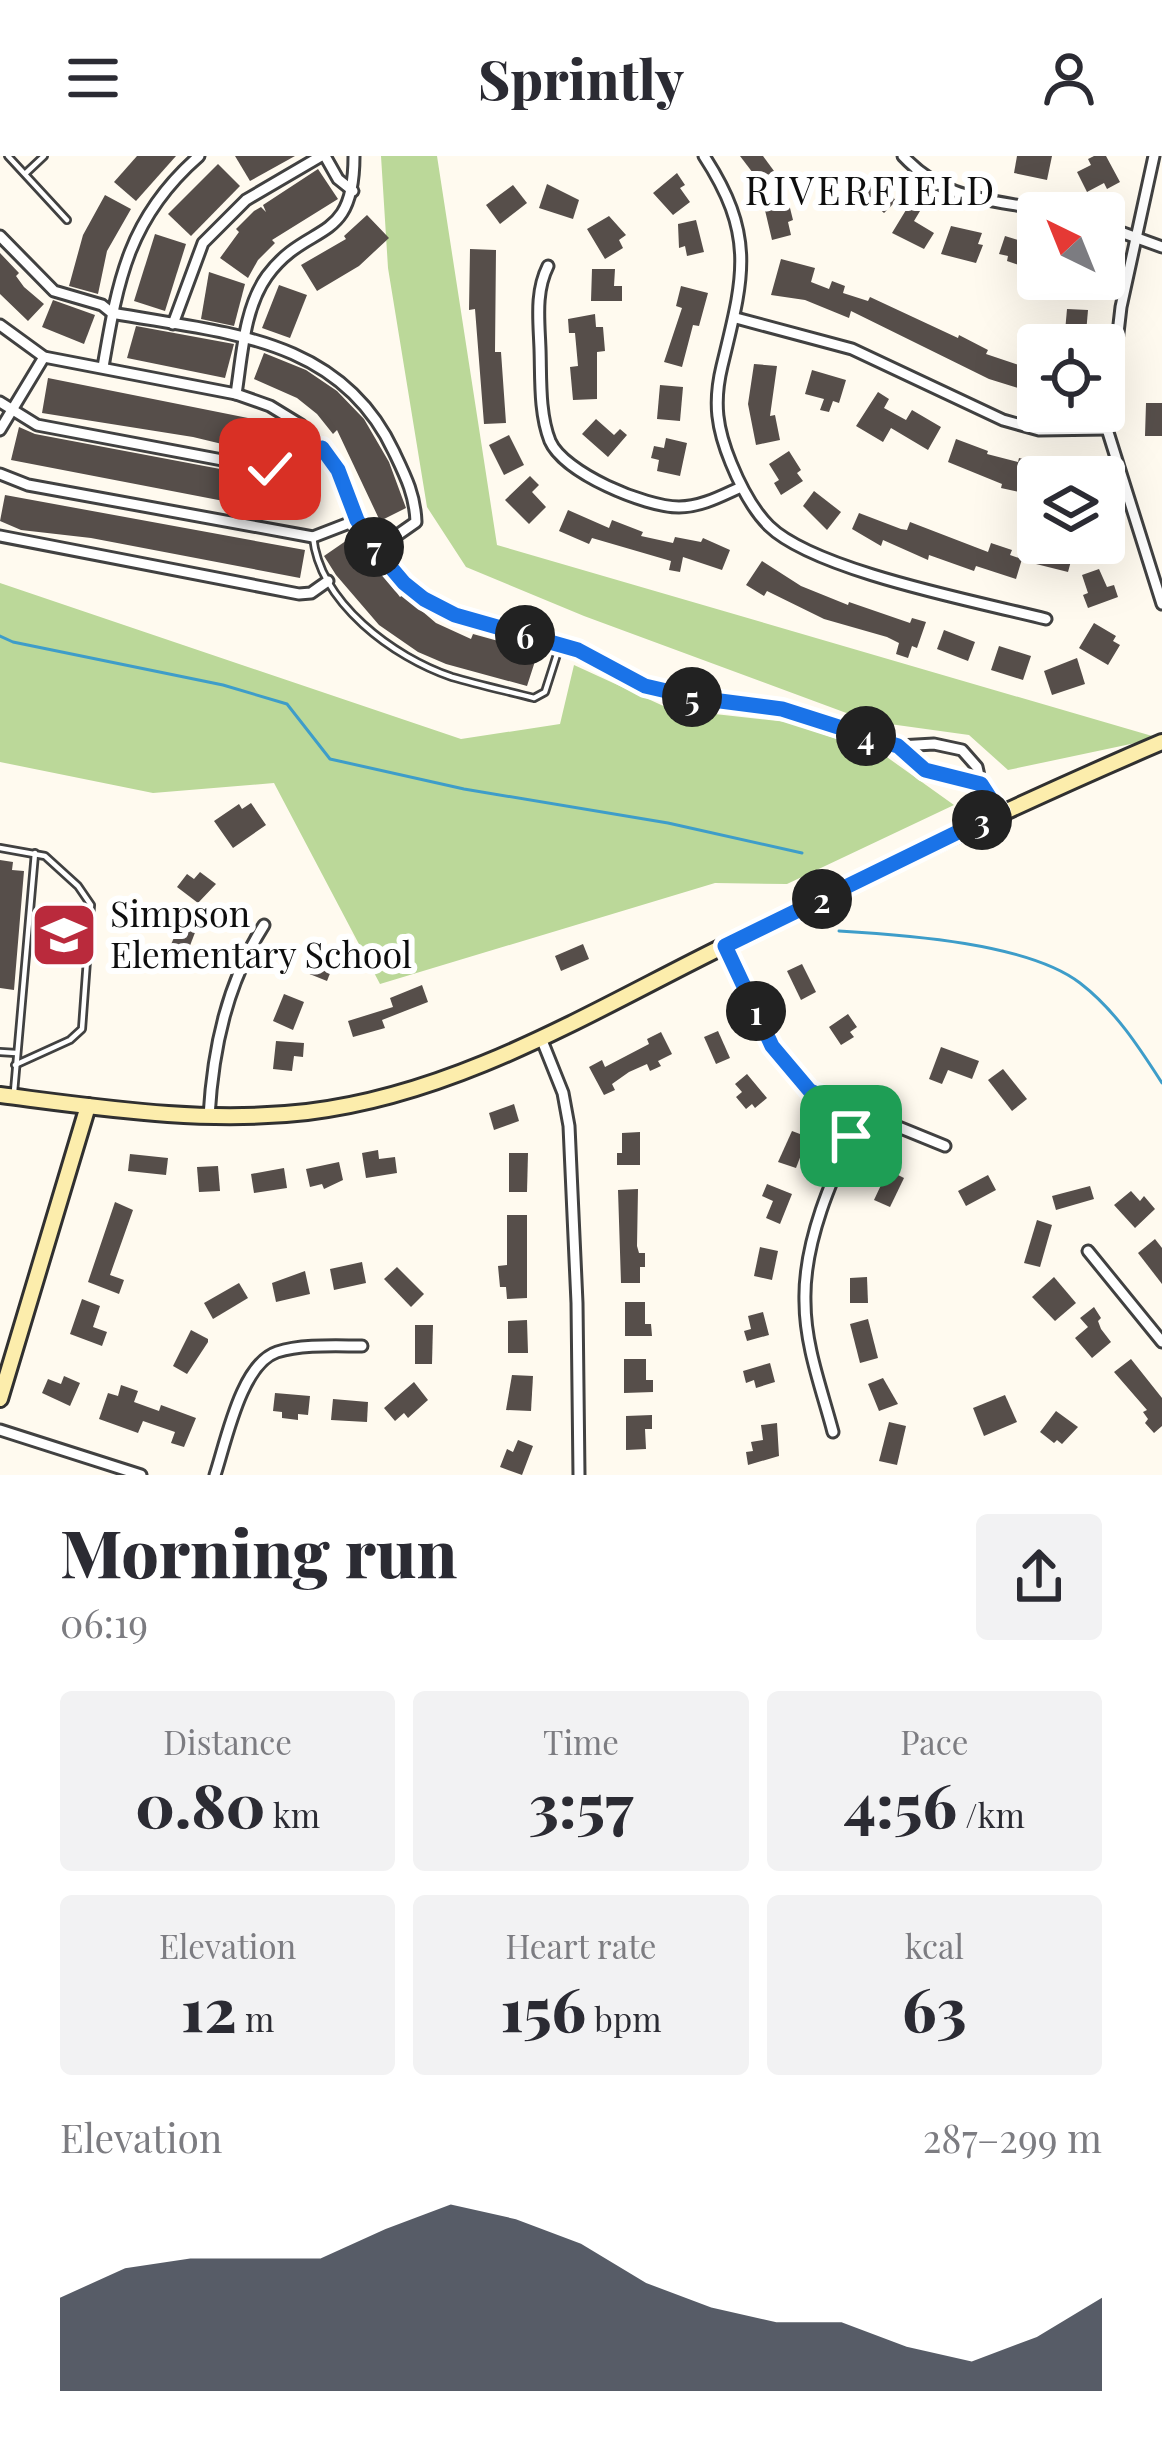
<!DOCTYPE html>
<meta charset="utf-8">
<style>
:root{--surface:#fff;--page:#f2f2f3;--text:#2b2b33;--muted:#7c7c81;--accent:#111827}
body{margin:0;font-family:"Playfair Display",serif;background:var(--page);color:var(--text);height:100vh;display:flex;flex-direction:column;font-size:45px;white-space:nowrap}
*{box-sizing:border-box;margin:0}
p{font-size:39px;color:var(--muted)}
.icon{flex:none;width:66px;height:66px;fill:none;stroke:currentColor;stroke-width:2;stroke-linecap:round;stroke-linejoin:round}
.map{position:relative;height:1319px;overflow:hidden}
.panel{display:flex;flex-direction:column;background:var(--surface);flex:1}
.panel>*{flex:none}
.needle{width:78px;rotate:317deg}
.buttons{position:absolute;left:1017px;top:36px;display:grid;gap:24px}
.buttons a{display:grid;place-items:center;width:108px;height:108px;border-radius:12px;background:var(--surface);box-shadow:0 12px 48px #0002;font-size:60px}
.pin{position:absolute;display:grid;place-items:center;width:102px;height:102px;color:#fff;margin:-51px;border-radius:24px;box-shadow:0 6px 18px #0006}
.km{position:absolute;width:60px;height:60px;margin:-30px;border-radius:50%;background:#222;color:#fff;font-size:33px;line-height:60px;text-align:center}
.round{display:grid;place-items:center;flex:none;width:126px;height:126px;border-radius:12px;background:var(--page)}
.summary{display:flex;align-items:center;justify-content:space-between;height:204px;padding:0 60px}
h1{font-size:66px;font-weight:800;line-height:90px}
.stats{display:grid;grid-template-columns:repeat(3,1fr);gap:18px;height:204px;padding:12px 60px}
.stats div{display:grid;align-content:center;border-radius:12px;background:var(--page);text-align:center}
.stats b{font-size:60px;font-weight:800}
.stats small{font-size:33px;font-weight:400}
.stats p{font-size:33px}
.chart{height:336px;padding:24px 60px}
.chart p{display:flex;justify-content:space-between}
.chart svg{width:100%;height:216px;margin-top:12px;fill:var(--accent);opacity:.7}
header{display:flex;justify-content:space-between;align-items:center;height:156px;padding:0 60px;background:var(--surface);font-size:54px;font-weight:800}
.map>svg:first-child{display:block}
.forest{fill:#bbd899}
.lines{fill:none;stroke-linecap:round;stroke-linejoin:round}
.stream{stroke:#3e9dc9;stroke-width:3}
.building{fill:#564e4a}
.lane-casing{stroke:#414141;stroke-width:10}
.street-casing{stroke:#414141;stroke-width:15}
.secondary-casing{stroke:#303030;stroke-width:20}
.lane{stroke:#fff;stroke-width:4.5}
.street{stroke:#fff;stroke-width:9}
.secondary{stroke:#fcedac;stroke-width:14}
.route-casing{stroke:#fff;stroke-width:24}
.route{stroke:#1a73e8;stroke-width:15}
.labels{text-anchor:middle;stroke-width:12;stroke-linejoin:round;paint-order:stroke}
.poi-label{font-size:36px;fill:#0e0e0e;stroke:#fff;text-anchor:start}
.neighbourhood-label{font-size:39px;letter-spacing:3px;fill:#0e0e0e;stroke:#fff}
</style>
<header><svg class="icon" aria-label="menu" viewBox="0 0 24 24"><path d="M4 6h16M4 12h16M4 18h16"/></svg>Sprintly<svg class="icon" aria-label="person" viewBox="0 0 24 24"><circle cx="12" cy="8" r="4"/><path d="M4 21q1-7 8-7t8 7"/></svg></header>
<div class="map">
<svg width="1162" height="1319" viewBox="0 0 1162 1319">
<rect width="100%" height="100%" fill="#fffaef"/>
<g class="forest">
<polygon points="381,0 437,0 497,389 1159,582 1008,614 969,579 868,565 584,460 466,411 427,351 388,112"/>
<polygon points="0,427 461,583 560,568 574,509 670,553 787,566 884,599 954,649 787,728 715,727 380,828 274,627 153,637 0,606"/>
</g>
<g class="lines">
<g class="stream">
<polyline points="0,480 13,486 223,529 287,548 330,603 464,633 668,667 802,697"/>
<path d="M 839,775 C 905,779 1028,787 1080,827 C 1115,854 1139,891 1162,927"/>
</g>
</g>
<g class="building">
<polygon points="137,0 176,0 136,45 114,26"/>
<polygon points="235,0 295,0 250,25"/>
<polygon points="740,0 763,0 774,15 759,25"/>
<polygon points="1017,0 1052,0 1047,24 1014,17"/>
<polygon points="1094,0 1106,0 1120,26 1107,33 1104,27 1087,36 1077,16 1091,9 1088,3"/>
<polygon points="218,8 240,30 191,80 168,58"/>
<polygon points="318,13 338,43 272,84 275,87 258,104 248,122 220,102 239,76 236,73 254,55 261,51 266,56 263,49"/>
<polygon points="677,17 685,29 680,32 690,46 673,59 653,37"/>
<polygon points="869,19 878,28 881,25 896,45 884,57 873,47 869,51 856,33"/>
<polygon points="547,28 579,44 573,63 539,52"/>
<polygon points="513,29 527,47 500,68 486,49"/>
<polygon points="105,39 131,53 107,95 98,138 69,130 83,79"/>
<polygon points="788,44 793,64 788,66 791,79 772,84 764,50"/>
<polygon points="909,49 920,55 914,65 934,77 924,93 892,77"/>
<polygon points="367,59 389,82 359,110 317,135 301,109 346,83 344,80"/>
<polygon points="609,60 626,79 619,84 623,92 605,103 587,73"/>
<polygon points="696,64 704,96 687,100 685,90 679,92 678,68"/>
<polygon points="951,70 982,77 978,88 983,89 976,107 941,98"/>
<polygon points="155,78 186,88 165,155 134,145"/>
<polygon points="1005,80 1038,90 1031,113 1007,105 1008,100 999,98"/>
<polygon points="470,93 496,94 495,196 501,196 506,267 484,268 475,153 469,154"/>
<polygon points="0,97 19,117 16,120 24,131 44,148 28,165 0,138"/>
<polygon points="781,103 815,112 811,126 829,133 832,125 845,130 843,137 868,145 870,141 958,182 959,179 988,194 986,198 1028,212 1021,233 989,223 851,155 849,162 805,144 771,139"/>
<polygon points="592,113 615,113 614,130 622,130 622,145 591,145"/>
<polygon points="209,116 245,128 234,170 201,163"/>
<polygon points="279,129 307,139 290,182 262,172"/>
<polygon points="681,130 708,137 699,170 693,169 682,211 664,206 682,152 676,150"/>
<polygon points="53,144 95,159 84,188 42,171"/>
<polygon points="1067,153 1088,154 1085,189 1064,187"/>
<polygon points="595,158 596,171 603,171 605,195 597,196 597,243 573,244 570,211 578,210 575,177 569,177 568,163"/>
<polygon points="136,170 234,188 225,222 127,202"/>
<polygon points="264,197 306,214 337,235 364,263 389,306 406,352 380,365 337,274 333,278 317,258 297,242 254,223"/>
<polygon points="754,208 777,210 770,260 775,259 780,284 756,289 748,248"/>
<polygon points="812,214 846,224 839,247 833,245 829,256 820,254 824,243 805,238"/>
<polygon points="48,222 253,263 247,294 193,281 42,257"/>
<polygon points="660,229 683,231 680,265 657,263"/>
<polygon points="878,236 889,243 884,252 906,264 912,254 941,271 928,294 891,272 883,286 856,270"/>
<polygon points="1146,247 1162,247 1162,280 1145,280"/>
<polygon points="596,263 614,279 620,273 627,279 608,301 582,278"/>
<polygon points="19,271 35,278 268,322 302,324 296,359 11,304"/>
<polygon points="509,279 524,309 504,319 489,289"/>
<polygon points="666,282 687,287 680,320 657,315 659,304 651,302 654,290 664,292"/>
<polygon points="956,283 988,295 987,298 1018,306 1019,302 1032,305 1026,329 1021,328 1019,336 1001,332 1002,328 948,306"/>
<polygon points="789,295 801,314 797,317 803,325 781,339 774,327 779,324 769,308"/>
<polygon points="530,320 539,329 532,336 546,351 529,368 505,344"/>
<polygon points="814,335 841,356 827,374 803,350"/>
<polygon points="5,339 305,394 300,422 91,382 21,374 0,365"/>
<polygon points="568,354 609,372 612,364 643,376 641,380 673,387 675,381 701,386 703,382 730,394 722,414 683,401 680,416 669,414 671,405 592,382 589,388 559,375"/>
<polygon points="859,357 901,373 907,374 910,366 988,396 991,387 1012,394 1010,399 1022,403 1016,423 976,410 974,415 929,399 928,404 883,384 881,390 852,373"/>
<polygon points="353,380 400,441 403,439 436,467 471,483 473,478 538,496 527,530 446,508 418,496 379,469 336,419 324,400"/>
<polygon points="1042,387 1059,387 1058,390 1074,394 1068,416 1036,408"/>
<polygon points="762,405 801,430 848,449 849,446 910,467 912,462 926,466 917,492 912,490 908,502 896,498 899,487 887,481 824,463 767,435 764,440 746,429"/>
<polygon points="1099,413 1107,431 1114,429 1118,441 1088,452 1083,439 1088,437 1082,419"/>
<polygon points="1094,467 1116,480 1113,485 1120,489 1108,509 1079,492"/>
<polygon points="944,474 975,486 968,505 937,493"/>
<polygon points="999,490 1031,500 1023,524 991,514"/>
<polygon points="1077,502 1085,528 1052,539 1044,515"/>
<polygon points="251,647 266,669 233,692 214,665 239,648 242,653"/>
<polygon points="0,704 13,706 12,714 24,715 14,834 0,832"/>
<polygon points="200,716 216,728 198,747 177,731 187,718 194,723"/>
<polygon points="180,768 196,774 186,800 169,793"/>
<polygon points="583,788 589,803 561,815 555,800"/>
<polygon points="316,794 336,802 327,825 307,817"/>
<polygon points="802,808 816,836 801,844 787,815"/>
<polygon points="422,829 428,846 382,864 385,872 353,881 348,865 393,851 390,842"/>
<polygon points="284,838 304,846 293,874 273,865"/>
<polygon points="848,858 857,871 850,876 854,881 841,889 829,871"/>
<polygon points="718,875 730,902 716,908 704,881"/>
<polygon points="661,876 672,898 658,905 661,910 650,915 647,908 629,916 612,928 615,934 604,939 589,911 602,904 605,911 649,888 647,883"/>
<polygon points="276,885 304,887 303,901 294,900 292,915 273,913"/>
<polygon points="941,891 979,905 972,923 948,914 942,928 929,923"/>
<polygon points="1003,913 1027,943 1012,955 988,924"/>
<polygon points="747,918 767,942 755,952 752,948 746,953 736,941 742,936 735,928"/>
<polygon points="514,948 519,965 494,974 489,957"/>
<polygon points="792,975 808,981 796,1012 778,1006"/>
<polygon points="640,976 640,1009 617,1009 617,997 622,997 622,977"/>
<polygon points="378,994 379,1003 395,1001 397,1017 366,1022 362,997"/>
<polygon points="509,997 528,997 527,1036 509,1036"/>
<polygon points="130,998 168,1002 166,1019 128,1015"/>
<polygon points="339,1006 343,1024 324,1033 322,1028 310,1031 306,1013"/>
<polygon points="218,1010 220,1035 199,1036 197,1011"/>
<polygon points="284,1012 287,1032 254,1037 251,1018"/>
<polygon points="888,1014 904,1022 890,1051 874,1044"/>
<polygon points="988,1019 996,1034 966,1050 958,1035"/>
<polygon points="767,1028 792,1038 780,1068 766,1062 773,1045 762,1040"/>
<polygon points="1090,1030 1094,1043 1056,1054 1052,1040"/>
<polygon points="638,1033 637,1090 639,1097 645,1097 645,1111 640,1111 640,1127 621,1127 618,1034"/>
<polygon points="1131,1035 1140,1045 1144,1040 1155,1053 1135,1072 1114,1049"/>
<polygon points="115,1046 133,1054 110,1119 124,1124 119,1138 88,1126"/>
<polygon points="507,1059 527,1059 527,1142 507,1143 506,1131 500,1131 498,1110 507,1109"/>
<polygon points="1037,1064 1052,1069 1040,1111 1024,1107"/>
<polygon points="1155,1083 1162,1092 1162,1128 1138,1097"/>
<polygon points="760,1091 778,1095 772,1124 754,1120"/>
<polygon points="362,1106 366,1127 334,1134 330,1113"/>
<polygon points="397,1111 424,1138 411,1151 384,1123"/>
<polygon points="305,1115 310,1138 276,1146 272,1127"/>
<polygon points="867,1121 868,1147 850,1147 850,1122"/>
<polygon points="1054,1121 1076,1147 1055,1165 1032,1141"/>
<polygon points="239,1127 248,1142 213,1163 204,1147"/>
<polygon points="82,1143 100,1150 93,1171 107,1176 102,1190 70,1178"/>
<polygon points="625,1146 645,1146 645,1168 651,1168 652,1180 625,1180"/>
<polygon points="1094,1151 1101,1162 1098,1165 1101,1173 1111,1186 1092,1202 1075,1182 1088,1171 1080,1162"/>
<polygon points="763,1156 769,1179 747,1185 744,1175 751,1173 748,1160"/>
<polygon points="868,1163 878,1202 860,1207 850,1168"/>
<polygon points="527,1164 528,1197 508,1197 508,1165"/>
<polygon points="415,1169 433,1169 432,1208 415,1208"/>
<polygon points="191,1174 208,1183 208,1186 187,1218 173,1210"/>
<polygon points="624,1203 646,1203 646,1224 653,1224 653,1236 624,1237"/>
<polygon points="1131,1203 1162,1242 1162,1270 1154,1277 1145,1267 1148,1263 1143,1256 1147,1254 1114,1216"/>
<polygon points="770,1207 775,1226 756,1232 754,1224 746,1227 743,1215"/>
<polygon points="512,1219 533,1220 531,1255 506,1254"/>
<polygon points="64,1220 80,1227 70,1250 42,1237 48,1223 61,1228"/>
<polygon points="883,1222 898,1248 879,1255 868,1228"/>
<polygon points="414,1226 428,1244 408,1262 404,1257 395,1265 384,1252"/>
<polygon points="121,1229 138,1235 134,1246 159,1255 161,1249 196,1262 184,1291 171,1287 175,1276 143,1265 138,1277 99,1263 108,1237 118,1240"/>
<polygon points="275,1237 310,1240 308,1259 298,1258 298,1264 282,1262 282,1256 273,1255"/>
<polygon points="1005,1239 1017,1266 984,1280 973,1252"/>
<polygon points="333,1243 368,1246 367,1266 331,1264"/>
<polygon points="1056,1255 1078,1271 1062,1288 1057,1284 1054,1287 1040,1276"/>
<polygon points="652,1259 652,1273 645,1273 646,1293 626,1294 626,1260"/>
<polygon points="889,1266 906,1270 897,1309 879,1305"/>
<polygon points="777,1267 779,1300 748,1309 746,1296 753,1295 751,1286 763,1284 761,1269"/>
<polygon points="518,1284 533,1290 522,1319 500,1311 507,1293 513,1296"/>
</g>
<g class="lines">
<g class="lane-casing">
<g id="lane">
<polyline points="8,0 67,64"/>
<polyline points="26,17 44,0"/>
<path d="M 313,381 C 320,447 393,501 452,521 C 479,529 507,535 534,542 L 545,536 L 560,489"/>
<polyline points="0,692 45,700 78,730 91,749 82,873 70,884 15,909"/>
<polyline points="0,896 16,897"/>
<polyline points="14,936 35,697"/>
</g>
</g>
<g class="street-casing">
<g id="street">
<polyline points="325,0 338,23 353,35"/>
<path d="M 704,0 C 757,81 743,123 722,210 C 713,247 717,273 731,307 C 740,329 752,353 769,370 C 815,415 979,446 1046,463"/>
<path d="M 903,0 C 949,49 996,42 1057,57"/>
<polyline points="1154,0 1121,151 1107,273 1162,448"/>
<polyline points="1104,70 1162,91"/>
<path d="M 0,80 L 54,135 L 102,149 L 112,157 C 223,177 340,180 394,296 C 406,321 415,339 416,366 L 376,394"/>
<path d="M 548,110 C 535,136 539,164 540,193 C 541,222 539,257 550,285 C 564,317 645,351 679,351 C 701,351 721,340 741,331"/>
<polyline points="736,162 852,193 1003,264 1039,274 1107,273"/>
<polyline points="173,168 203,87 246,44 321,0"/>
<polyline points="0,169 44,201 236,238 270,250 301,269 338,314 357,364 376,394 404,427 424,443 455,459 577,494 645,530 697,542 782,553 899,590 934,588 962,594 977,611 981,629 999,655"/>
<path d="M 103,211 C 118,123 129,61 199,0"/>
<path d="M 236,238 C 242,200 244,152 267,120 C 308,64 354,91 354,0"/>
<polyline points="0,246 37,269 270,313 293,315 322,292"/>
<polyline points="0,274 44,201"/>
<polyline points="0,318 28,329 313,381 357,364"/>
<polyline points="0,380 299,438 311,437 328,425"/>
<path d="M 899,590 C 920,618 950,617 981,629"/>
<polyline points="725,790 772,889 810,935 945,990"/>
<polyline points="541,882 563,937 569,970 577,1147 579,1319"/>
<path d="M 209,960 C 213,892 227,827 264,769"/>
<polyline points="1088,1095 1162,1186"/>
<polyline points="0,1274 141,1319"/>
<path d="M 833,1276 C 822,1234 805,1190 805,1146 C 803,1082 836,1014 862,957"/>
<path d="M 215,1319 C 226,1286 241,1208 277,1196 C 302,1188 336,1190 362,1190"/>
</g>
</g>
<g class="secondary-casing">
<g id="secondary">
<path d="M 0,939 C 102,952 204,968 307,956 C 459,938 592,855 726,789 C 871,719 1014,649 1162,586"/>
<polyline points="0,1243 88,950"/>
</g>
</g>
<use href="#lane" class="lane"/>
<use href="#street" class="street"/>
<use href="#secondary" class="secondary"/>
</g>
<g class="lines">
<g class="route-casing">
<polyline id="route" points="270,313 293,315 322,292 338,314 357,364 376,394 404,427 424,443 455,459 578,494 645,530 697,542 782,553 898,590 925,614 981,628 999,656 725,790 772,890 810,935 862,957 851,980"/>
</g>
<use href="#route" class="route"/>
</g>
<defs>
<g id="school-square" transform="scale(3.45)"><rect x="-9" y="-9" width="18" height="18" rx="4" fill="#ba2a3c" stroke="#fff"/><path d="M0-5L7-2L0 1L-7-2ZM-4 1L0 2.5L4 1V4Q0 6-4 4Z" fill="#fff"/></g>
</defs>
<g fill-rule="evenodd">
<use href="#school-square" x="64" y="779"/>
</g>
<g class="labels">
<g class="poi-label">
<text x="110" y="771">Simpson<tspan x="110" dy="41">Elementary School</tspan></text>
</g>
<g class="neighbourhood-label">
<text x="871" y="49">RIVERFIELD</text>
</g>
</g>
</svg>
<div class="buttons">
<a><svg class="needle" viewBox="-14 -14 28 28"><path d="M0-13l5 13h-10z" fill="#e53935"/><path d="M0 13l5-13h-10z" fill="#7c7c81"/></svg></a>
<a><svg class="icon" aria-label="locate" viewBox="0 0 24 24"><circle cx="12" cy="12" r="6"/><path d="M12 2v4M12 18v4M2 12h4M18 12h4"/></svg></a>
<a><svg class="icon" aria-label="layers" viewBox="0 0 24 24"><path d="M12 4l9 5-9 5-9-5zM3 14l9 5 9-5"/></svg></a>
</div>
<div class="pin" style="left:851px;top:980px;background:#1e9e55"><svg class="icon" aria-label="arrive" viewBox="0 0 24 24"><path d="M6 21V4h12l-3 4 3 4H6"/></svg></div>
<div class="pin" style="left:270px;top:313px;background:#d93025"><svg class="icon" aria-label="check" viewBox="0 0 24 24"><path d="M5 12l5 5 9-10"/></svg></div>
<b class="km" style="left:756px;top:855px">1</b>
<b class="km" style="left:822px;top:743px">2</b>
<b class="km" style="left:982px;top:664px">3</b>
<b class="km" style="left:866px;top:580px">4</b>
<b class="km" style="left:692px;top:541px">5</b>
<b class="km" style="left:525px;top:479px">6</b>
<b class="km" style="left:374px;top:391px">7</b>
</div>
<section class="panel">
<div class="summary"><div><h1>Morning run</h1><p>06:19</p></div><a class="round"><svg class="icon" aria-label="share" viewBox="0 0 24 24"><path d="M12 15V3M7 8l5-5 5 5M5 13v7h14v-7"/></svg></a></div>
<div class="stats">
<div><p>Distance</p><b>0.80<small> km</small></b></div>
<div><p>Time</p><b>3:57</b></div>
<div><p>Pace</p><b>4:56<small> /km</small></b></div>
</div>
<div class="stats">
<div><p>Elevation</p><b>12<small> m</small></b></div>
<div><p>Heart rate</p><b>156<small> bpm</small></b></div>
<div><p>kcal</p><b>63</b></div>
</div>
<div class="chart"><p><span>Elevation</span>287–299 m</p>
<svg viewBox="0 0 160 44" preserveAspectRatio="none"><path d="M0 44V25L10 19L20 17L30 17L40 17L50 11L60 6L70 9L80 14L90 22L100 27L110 30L120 30L130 35L140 38L150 33L160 25V44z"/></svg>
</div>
</section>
